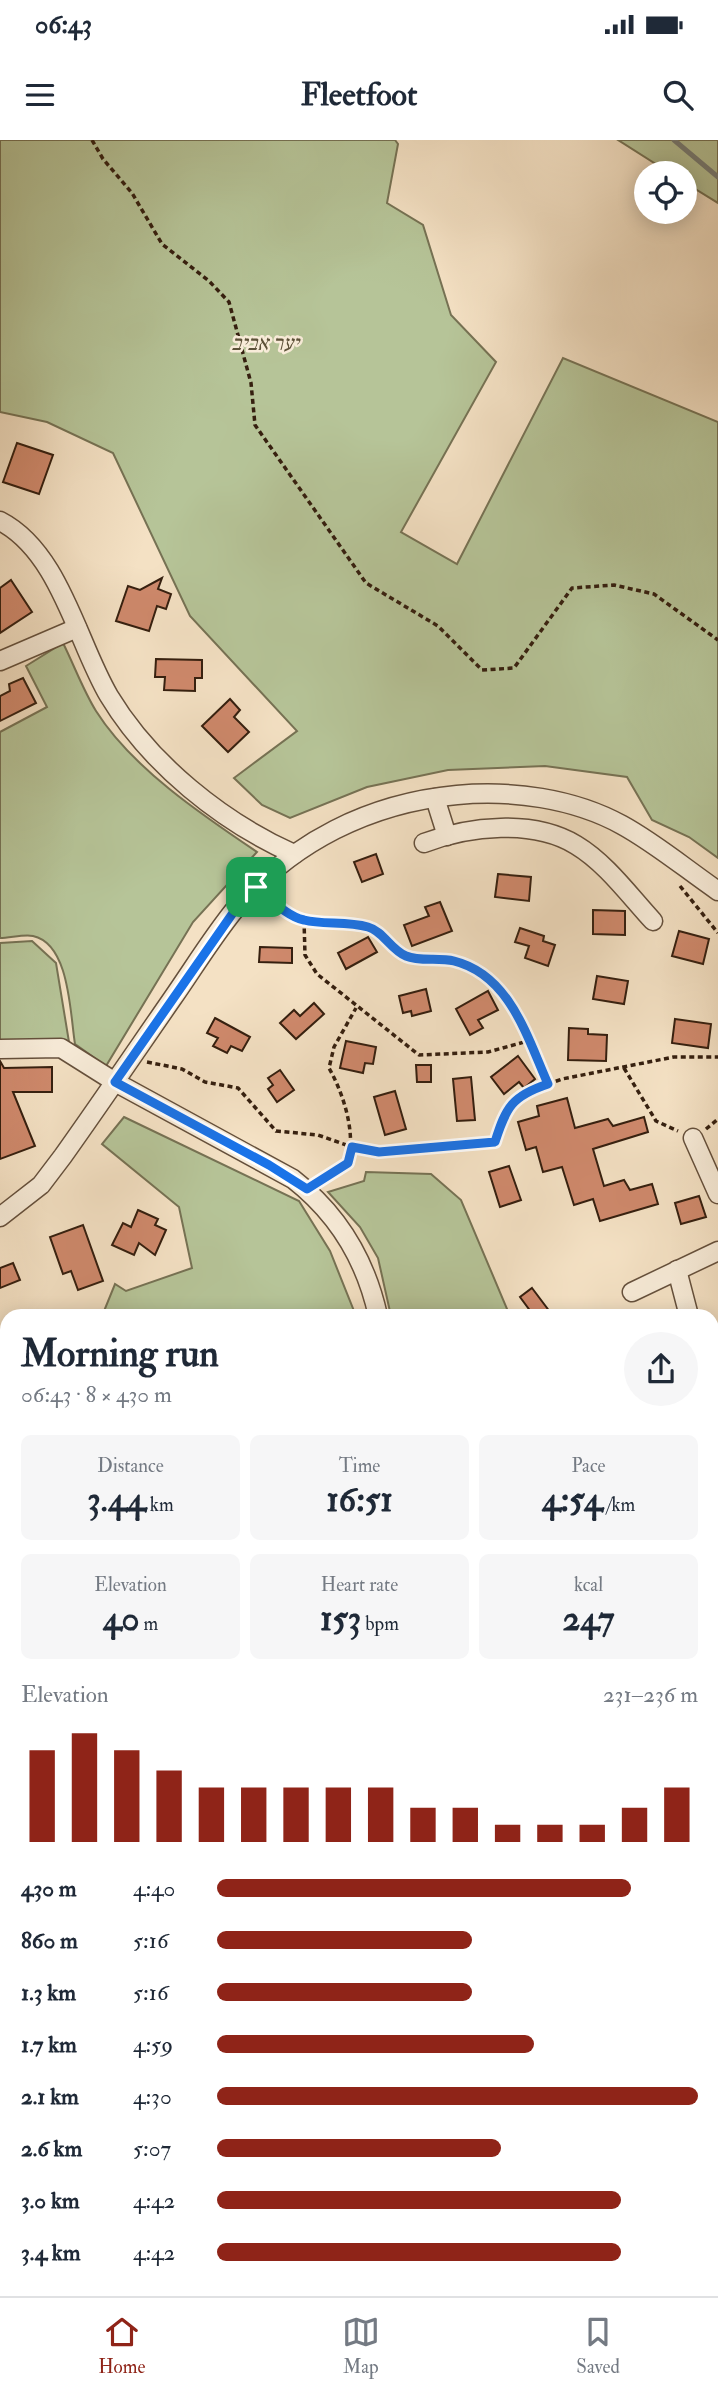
<!DOCTYPE html>
<meta charset="utf-8">
<style>
:root{--surface:#fff;--page:#f6f6f7;--text:#1f2937;--muted:#747a83;--line:#e0e1e3;--accent:#8f2418}
body{margin:0;font-family:"IM FELL Double Pica","Frank Ruhl Libre",serif;background:var(--page);color:var(--text);height:100vh;display:flex;flex-direction:column;font-size:26px;white-space:nowrap}
*{box-sizing:border-box;margin:0}
p{font-size:23px;color:var(--muted)}
.icon{flex:none;width:38px;height:38px;fill:none;stroke:currentColor;stroke-width:2;stroke-linecap:round;stroke-linejoin:round}
.map{position:relative;flex:1;overflow:hidden}
.details{position:absolute;left:0px;top:1169px;width:719px;height:987px;display:flex;flex-direction:column;background:var(--surface);border-radius:21px 21px 0 0;box-shadow:0 4px 18px #0003}
.details>*{flex:none}
.buttons{position:absolute;left:634px;top:21px;display:grid;gap:14px}
.buttons a{display:grid;place-items:center;width:63px;height:63px;border-radius:50%;background:var(--surface);box-shadow:0 4px 18px #0003;font-size:35px}
.pin{position:absolute;display:grid;place-items:center;width:60px;height:60px;color:#fff;margin:-30px;border-radius:14px;box-shadow:0 4px 10px #0006}
.round{display:grid;place-items:center;flex:none;width:74px;height:74px;border-radius:37px;background:var(--page)}
.summary{display:flex;align-items:center;justify-content:space-between;height:119px;padding:0 21px}
h1{font-size:38px;font-weight:800;line-height:52px}
.stats{display:grid;grid-template-columns:repeat(3,1fr);gap:10px;height:119px;padding:7px 21px}
.stats div{display:grid;align-content:center;border-radius:10px;background:var(--page);text-align:center}
.stats b{font-size:35px;font-weight:800}
.stats small{font-size:19px;font-weight:400}
.stats p{font-size:19px}
.chart{height:196px;padding:14px 21px}
.chart p{display:flex;justify-content:space-between}
.chart svg{width:100%;height:126px;margin-top:7px;stroke:var(--accent);stroke-width:6}
ul{padding:0 21px;list-style:none;font-size:23px}
li{display:grid;grid-template-columns:112px 84px 1fr;align-items:center;height:52px}
li i{height:18px;border-radius:9px;background:var(--accent)}
.status{display:flex;justify-content:space-between;align-items:center;height:49px;padding:0 35px;background:var(--surface);direction:ltr}
.status svg{height:19px;fill:currentColor}
header{display:flex;justify-content:space-between;align-items:center;height:91px;padding:0 21px;background:var(--surface);font-size:32px;font-weight:800}
.tab-bar{display:flex;justify-content:space-around;align-items:center;height:98px;border-top:2px solid var(--line);background:var(--surface);font-size:19px;color:var(--muted)}
.tab-bar a{display:grid;justify-items:center;gap:4px}
.tab-bar .on{color:var(--accent)}
.map>svg:first-child{display:block}
.green{fill:#b6c498;stroke:#767254;stroke-width:2}
.lines{fill:none;stroke-linecap:round;stroke-linejoin:round}
.stream{stroke:#757d78;stroke-width:5}
.building{fill:#cf896c;stroke:#351f0f;stroke-width:2}
.minor-casing{stroke:#65503c;stroke-width:21}
.path{stroke:#351f0f;stroke-width:3.5;stroke-dasharray:5 3.5;stroke-linecap:butt}
.minor{stroke:#f8ecd9;stroke-width:18}
.route-casing{stroke:#fff;stroke-width:14}
.route{stroke:#1a73e8;stroke-width:9}
.labels{text-anchor:middle;stroke-width:5;stroke-linejoin:round;paint-order:stroke}
.park-label{font-size:21px;font-style:italic;fill:#5c5138;stroke:#f8ecd9}
</style>
<div class="status"><b>06:43</b><svg viewBox="0 0 49 12"><path d="M0 12V9h3v3zM5 12V6h3v6zM10 12V3h3v9zM15 12V0h3v12zM26 1h20v11H26zM47 4h2v5h-2z"/></svg></div>
<header><svg class="icon" aria-label="menu" viewBox="0 0 24 24"><path d="M4 6h16M4 12h16M4 18h16"/></svg>Fleetfoot<svg class="icon" aria-label="search" viewBox="0 0 24 24"><circle cx="10" cy="10" r="6"/><path d="M15 15l6 6"/></svg></header>
<div class="map">
<svg width="718" height="2156" viewBox="0 0 718 2156">
<rect width="100%" height="100%" fill="#f4e1c4"/>
<filter id="stains"><feTurbulence type="fractalNoise" baseFrequency=".00286" numOctaves="4"/><feColorMatrix values="0 0 0 0 .2 0 0 0 0 .09 0 0 0 0 .02 0 0 0 .5 -.17"/></filter>
<radialGradient id="worn" r=".72"><stop offset=".6" stop-color="#630" stop-opacity="0"/><stop offset="1" stop-color="#630" stop-opacity=".3"/></radialGradient>
<g class="green">
<polygon points="0,0 395,0 398,4 387,63 423,85 451,175 496,222 401,392 457,424 563,218 718,282 718,718 689,697 652,680 627,637 545,626 448,630 367,647 290,678 262,665 234,638 297,591 190,476 113,313 47,282 0,272"/>
<polygon points="618,0 718,0 718,63 684,42 684,33 670,33"/>
<path d="M 63,503 C 74,525 83,550 96,571 C 132,628 202,675 257,712 L 193,782 L 106,926 L 75,904 C 70,874 70,804 33,796 C 24,794 10,798 0,798 L 0,592 L 47,567 L 26,526 Z"/>
<polygon points="32,801 56,823 69,902 0,902 0,803"/>
<polygon points="124,977 299,1061 330,1111 356,1176 168,1176 159,1171 166,1176 102,1176 115,1144 126,1151 192,1128 179,1067 102,1004"/>
<polygon points="366,1032 431,1034 461,1060 510,1176 391,1176 378,1118 360,1087 328,1052 364,1041"/>
<polygon points="7,1196 7,1354 0,1374 0,1198"/>
<polygon points="7,1408 7,2042 0,2037 0,1425"/>
<polygon points="712,1701 718,1701 718,2156 365,2156 363,2149 712,2149"/>
</g>
<g class="lines">
<g class="stream">
<polyline points="674,0 718,37"/>
<polyline points="0,1463 7,1446"/>
<polyline points="712,1836 718,1832"/>
<polyline points="147,2156 163,2149"/>
</g>
</g>
<g class="building">
<polygon points="17,303 53,315 39,354 3,342"/>
<polygon points="162,438 158,449 171,454 166,469 157,466 149,491 116,481 128,446 140,450"/>
<polygon points="11,440 32,472 0,493 0,448"/>
<polygon points="156,519 202,520 202,538 195,538 195,551 164,550 165,537 155,537"/>
<polygon points="23,538 36,563 0,581 0,556 10,551 9,544"/>
<polygon points="230,559 240,570 234,577 249,592 228,612 202,586"/>
<polygon points="376,714 383,734 362,742 354,722"/>
<polygon points="498,734 531,737 529,761 495,757"/>
<polygon points="440,762 452,791 412,806 404,785 429,776 425,767"/>
<polygon points="593,770 625,771 625,795 593,794"/>
<polygon points="520,788 544,796 543,801 555,805 548,826 525,818 529,806 515,802"/>
<polygon points="679,791 709,799 703,824 672,816"/>
<polygon points="368,797 377,812 346,829 338,813"/>
<polygon points="260,807 292,808 292,823 259,822"/>
<polygon points="597,836 628,841 624,864 593,859"/>
<polygon points="426,849 431,871 412,876 411,871 403,873 399,856"/>
<polygon points="488,851 498,870 478,880 483,888 470,895 456,869"/>
<polygon points="314,863 324,874 296,899 280,883 294,870 300,876"/>
<polygon points="215,878 250,897 242,911 231,906 227,913 213,906 218,898 207,893"/>
<polygon points="675,879 711,884 708,908 672,903"/>
<polygon points="569,888 588,889 588,894 607,895 606,921 568,920"/>
<polygon points="346,901 376,907 373,924 365,923 363,933 340,928"/>
<polygon points="518,916 535,939 524,948 519,942 504,954 491,937"/>
<polygon points="0,921 4,928 52,927 52,952 13,952 35,1006 0,1019"/>
<polygon points="416,925 431,925 431,942 417,942"/>
<polygon points="280,930 294,950 277,962 268,949 273,945 268,938"/>
<polygon points="471,937 475,980 457,981 453,939"/>
<polygon points="395,951 406,989 385,995 374,957"/>
<polygon points="567,958 575,988 608,979 613,986 644,977 648,992 593,1009 604,1046 624,1040 630,1050 652,1044 658,1064 600,1081 593,1059 574,1065 562,1027 543,1032 536,1007 526,1010 518,982 539,976 537,966"/>
<polygon points="509,1026 521,1060 500,1067 489,1032"/>
<polygon points="699,1056 706,1077 681,1084 675,1063"/>
<polygon points="138,1070 158,1079 155,1085 166,1090 155,1115 139,1103 134,1115 112,1105 123,1083 131,1087"/>
<polygon points="83,1085 103,1141 78,1150 71,1131 63,1134 50,1097"/>
<polygon points="13,1123 20,1140 0,1148 0,1128"/>
<polygon points="532,1148 553,1176 534,1176 520,1157"/>
</g>
<g class="lines">
<g class="minor-casing">
<g id="minor">
<path d="M 0,381 C 60,412 77,502 109,556 C 150,624 222,682 294,714"/>
<polyline points="0,521 77,488"/>
<polyline points="435,658 447,696"/>
<path d="M 424,703 C 469,686 533,679 576,705 C 606,723 629,755 653,781"/>
<path d="M 0,909 L 61,908 L 115,942 L 293,1039 C 338,1074 366,1121 378,1176"/>
<polyline points="693,998 718,1054"/>
<path d="M 0,1077 L 41,1045 L 63,1016 C 100,964 136,911 172,859 C 193,829 213,796 236,768 C 292,702 370,663 457,655 C 511,650 573,658 622,685 C 655,703 686,729 718,751"/>
<polyline points="677,1130 689,1176"/>
<polyline points="632,1152 718,1111"/>
<polyline points="712,1204 718,1204"/>
<polyline points="712,1498 718,1498"/>
<polyline points="712,1602 718,1602"/>
</g>
</g>
<g class="path">
<polyline points="92,0 103,19 132,53 162,104 209,141 229,162 251,243 255,285 366,443 438,486 482,530 514,528 572,448 614,445 654,454 718,500"/>
<polyline points="680,746 718,793"/>
<polyline points="269,757 304,780 337,781 372,788 407,817 454,821 483,834 503,851 521,882 548,944"/>
<polyline points="304,780 305,815 317,834 419,915 488,912 528,901"/>
<polyline points="147,922 182,929 205,942 238,948 276,991 318,995 352,1007 379,1011 495,1002 513,960 529,951 562,939 674,917 718,917"/>
<polyline points="624,928 656,981 678,991"/>
<polyline points="706,989 718,979"/>
<path d="M 319,1041 L 348,1023 C 356,993 344,955 329,928 L 334,907 L 356,868"/>
<polyline points="0,1547 7,1550"/>
<polyline points="0,1595 7,1574"/>
<polyline points="0,2034 7,2039"/>
<polyline points="387,2156 390,2149"/>
</g>
<use href="#minor" class="minor"/>
</g>
<g class="lines">
<g class="route-casing">
<path id="route" d="M 256,747 C 270,758 286,776 304,780 C 323,785 346,781 368,787 C 383,791 391,810 406,816 C 420,822 439,817 454,821 C 510,835 527,897 548,944 C 512,956 506,967 495,1002 L 379,1012 L 352,1007 L 348,1023 L 307,1049 L 269,1025 L 115,942 L 235,770 Z"/>
</g>
<use href="#route" class="route"/>
</g>
<g class="labels">
<g class="park-label">
<text x="265" y="210">יער אביב</text>
</g>
</g>
<rect width="100%" height="100%" filter="url(#stains)"/>
<rect width="100%" height="100%" fill="url(#worn)"/>
</svg>
<div class="buttons">
<a><svg class="icon" aria-label="locate" viewBox="0 0 24 24"><circle cx="12" cy="12" r="6"/><path d="M12 2v4M12 18v4M2 12h4M18 12h4"/></svg></a>
</div>
<div class="pin" style="left:256px;top:747px;background:#1e9e55"><svg class="icon" aria-label="arrive" viewBox="0 0 24 24"><path d="M6 21V4h12l-3 4 3 4H6"/></svg></div>
<section class="details">
<div class="summary"><div><h1>Morning run</h1><p>06:43 · 8 × 430 m</p></div><a class="round"><svg class="icon" aria-label="share" viewBox="0 0 24 24"><path d="M12 15V3M7 8l5-5 5 5M5 13v7h14v-7"/></svg></a></div>
<div class="stats">
<div><p>Distance</p><b>3.44<small> km</small></b></div>
<div><p>Time</p><b>16:51</b></div>
<div><p>Pace</p><b>4:54<small> /km</small></b></div>
</div>
<div class="stats">
<div><p>Elevation</p><b>40<small> m</small></b></div>
<div><p>Heart rate</p><b>153<small> bpm</small></b></div>
<div><p>kcal</p><b>247</b></div>
</div>
<div class="chart"><p><span>Elevation</span>231–236 m</p>
<svg viewBox="0 0 160 44" preserveAspectRatio="none"><path d="M5 44V12M15 44V6M25 44V12M35 44V19M45 44V25M55 44V25M65 44V25M75 44V25M85 44V25M95 44V32M105 44V32M115 44V38M125 44V38M135 44V38M145 44V32M155 44V25"/></svg>
</div>
<ul>
<li><b>430 m</b>4:40<i style="width:86%"></i></li>
<li><b>860 m</b>5:16<i style="width:53%"></i></li>
<li><b>1.3 km</b>5:16<i style="width:53%"></i></li>
<li><b>1.7 km</b>4:59<i style="width:66%"></i></li>
<li><b>2.1 km</b>4:30<i style="width:100%"></i></li>
<li><b>2.6 km</b>5:07<i style="width:59%"></i></li>
<li><b>3.0 km</b>4:42<i style="width:84%"></i></li>
<li><b>3.4 km</b>4:42<i style="width:84%"></i></li>
</ul>
</section>
</div>
<nav class="tab-bar">
<a class="on"><svg class="icon" aria-label="home" viewBox="0 0 24 24"><path d="M3 11l9-7 9 7M6 9v11h12V9"/></svg>Home</a>
<a><svg class="icon" aria-label="map" viewBox="0 0 24 24"><path d="M3 6l6-2 6 2 6-2v14l-6 2-6-2-6 2zM9 4v14M15 6v14"/></svg>Map</a>
<a><svg class="icon" aria-label="saved" viewBox="0 0 24 24"><path d="M7 4h10v16l-5-4-5 4z"/></svg>Saved</a>
</nav>
